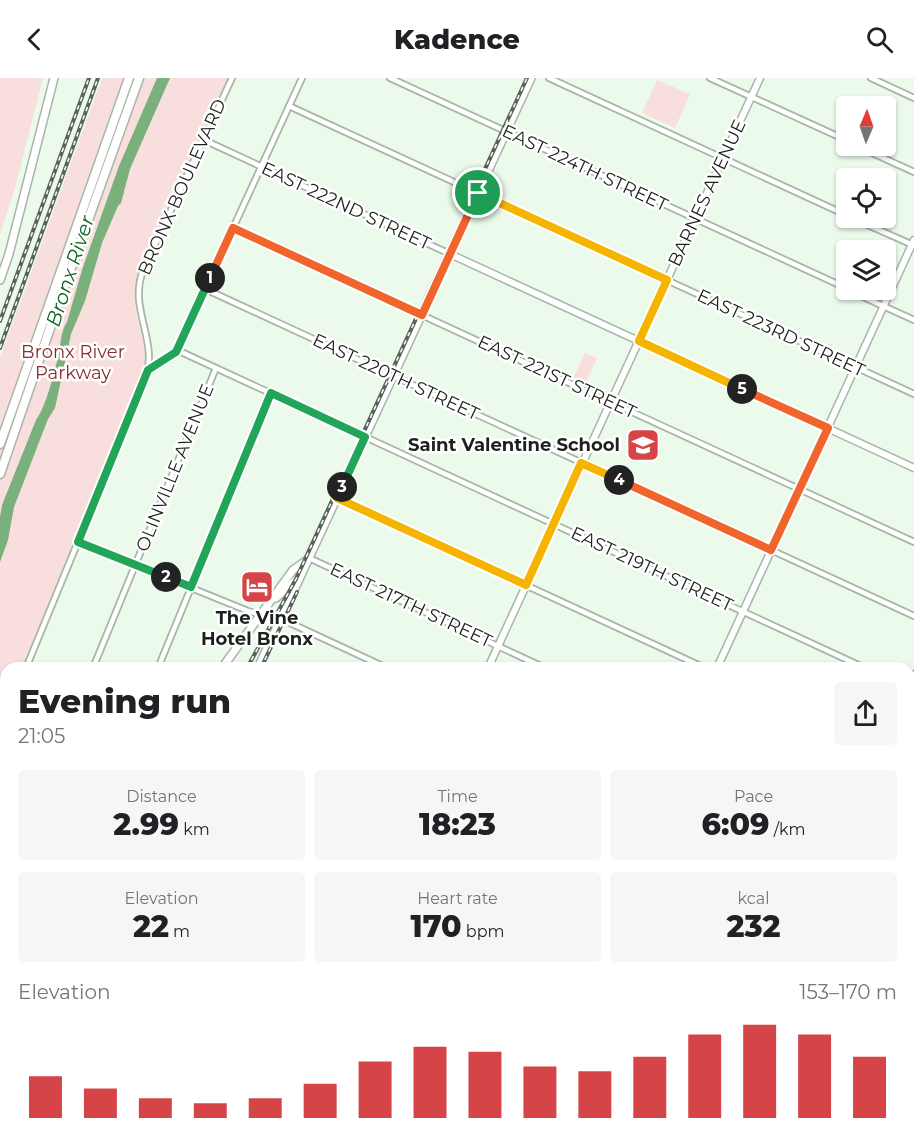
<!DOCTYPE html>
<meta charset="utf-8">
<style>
:root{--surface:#fff;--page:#f6f6f6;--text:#202124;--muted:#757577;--accent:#d54548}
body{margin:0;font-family:Montserrat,sans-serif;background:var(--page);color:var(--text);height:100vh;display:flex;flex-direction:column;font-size:22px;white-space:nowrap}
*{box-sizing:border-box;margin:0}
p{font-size:20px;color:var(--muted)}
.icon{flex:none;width:33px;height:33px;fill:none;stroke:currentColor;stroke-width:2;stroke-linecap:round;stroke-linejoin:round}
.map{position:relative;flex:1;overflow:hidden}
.details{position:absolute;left:0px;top:584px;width:915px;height:488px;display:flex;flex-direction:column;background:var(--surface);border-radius:18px 18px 0 0;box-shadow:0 2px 4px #0004}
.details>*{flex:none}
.needle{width:39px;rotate:2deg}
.buttons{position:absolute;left:836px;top:18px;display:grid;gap:12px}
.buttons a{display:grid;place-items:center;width:60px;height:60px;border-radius:6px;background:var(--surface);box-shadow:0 2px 4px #0004;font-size:30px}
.pin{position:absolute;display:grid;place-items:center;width:51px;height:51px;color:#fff;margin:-26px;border:3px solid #fff;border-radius:50%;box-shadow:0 2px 6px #0007}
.km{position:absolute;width:30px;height:30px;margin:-15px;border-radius:50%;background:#222;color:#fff;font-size:16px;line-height:30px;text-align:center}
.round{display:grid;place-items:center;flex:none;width:63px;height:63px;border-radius:6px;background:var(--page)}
.summary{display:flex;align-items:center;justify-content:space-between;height:102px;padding:0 18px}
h1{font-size:33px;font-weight:800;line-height:45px}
.stats{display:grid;grid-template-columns:repeat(3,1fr);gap:9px;height:102px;padding:6px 18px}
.stats div{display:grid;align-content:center;border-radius:6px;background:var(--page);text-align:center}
.stats b{font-size:30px;font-weight:800}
.stats small{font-size:16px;font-weight:400}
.stats p{font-size:16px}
.chart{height:168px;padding:12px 18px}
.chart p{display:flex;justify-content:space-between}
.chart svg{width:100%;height:108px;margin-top:6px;stroke:var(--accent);stroke-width:6}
header{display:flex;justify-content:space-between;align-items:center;height:78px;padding:0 18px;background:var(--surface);font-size:27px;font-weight:800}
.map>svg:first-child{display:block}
.green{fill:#f8dfdd}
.water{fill:#79b07c}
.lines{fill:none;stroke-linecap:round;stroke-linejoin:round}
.minor-casing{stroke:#a8b6a8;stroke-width:8}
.tertiary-casing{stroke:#a8b6a8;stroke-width:9}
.secondary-casing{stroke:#a8b6a8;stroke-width:10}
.primary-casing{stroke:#a8b6a8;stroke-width:10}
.motorway-casing{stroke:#a8b6a8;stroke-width:11}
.minor{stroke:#fff;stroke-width:4.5}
.tertiary{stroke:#fff;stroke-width:6}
.secondary{stroke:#fff;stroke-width:7}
.primary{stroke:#fff;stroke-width:8}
.motorway{stroke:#fff;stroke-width:8}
.rail-casing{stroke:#5a635a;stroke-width:4}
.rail{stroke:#fff;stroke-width:1.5;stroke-dasharray:4.5;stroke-linecap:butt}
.split-1-casing{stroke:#fff;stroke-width:12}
.split-2-casing{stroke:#fff;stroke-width:12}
.split-3-casing{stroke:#fff;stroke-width:12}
.split-4-casing{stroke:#fff;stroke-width:12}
.split-5-casing{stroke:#fff;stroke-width:12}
.split-6-casing{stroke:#fff;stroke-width:12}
.split-1{stroke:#f0652b;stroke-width:8}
.split-2{stroke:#22a559;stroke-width:8}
.split-3{stroke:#22a559;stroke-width:8}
.split-4{stroke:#f5b400;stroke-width:8}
.split-5{stroke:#f0652b;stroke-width:8}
.split-6{stroke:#f5b400;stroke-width:8}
.labels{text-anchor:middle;stroke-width:5;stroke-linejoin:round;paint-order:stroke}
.street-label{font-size:18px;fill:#1c211c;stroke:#fff}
.park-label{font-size:18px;fill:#872d2e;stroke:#fff}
.poi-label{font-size:18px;font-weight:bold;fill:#1c211c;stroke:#fff;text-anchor:end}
.water-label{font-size:20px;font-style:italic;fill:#0f6220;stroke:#fff}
</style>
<header><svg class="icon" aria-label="back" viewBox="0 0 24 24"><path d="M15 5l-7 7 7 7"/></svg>Kadence<svg class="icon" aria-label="search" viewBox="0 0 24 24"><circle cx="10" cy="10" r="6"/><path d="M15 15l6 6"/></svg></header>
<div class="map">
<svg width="914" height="1070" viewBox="0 0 914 1070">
<rect width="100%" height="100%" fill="#ebfaeb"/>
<g class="green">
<polygon points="0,0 43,0 15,110 0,156"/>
<path d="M 102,0 L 230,0 L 142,187 C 137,202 134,216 136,233 C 139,255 150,274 143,297 L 23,589 L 6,590 L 6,631 L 0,646 L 0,280 Z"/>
<polygon points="657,2 690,16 675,50 642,35"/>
<polygon points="585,275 597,280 585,306 573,300"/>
</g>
<path class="water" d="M 157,0 L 170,0 L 130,91 L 121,125 L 118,128 L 102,165 L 85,223 L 71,256 L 55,330 L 48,341 L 14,429 L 8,462 L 0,484 L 0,439 L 2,427 L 36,342 C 48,324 52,300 58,280 C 61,268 60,254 67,244 L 82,192 L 119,88 Z"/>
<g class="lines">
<g class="minor-casing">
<g id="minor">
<polyline points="390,0 846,210"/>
<polyline points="549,0 846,137"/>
<polyline points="710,0 846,62"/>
<polyline points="871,0 914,20"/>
<polyline points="289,28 914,316"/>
<polyline points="204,62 450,176"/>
<polyline points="857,68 914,94"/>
<polyline points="852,140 913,167"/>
<polyline points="233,150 914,464"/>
<polyline points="205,211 914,538"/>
<polyline points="848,212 914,242"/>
<polyline points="177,272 865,590"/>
<polyline points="148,292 173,277 177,272 302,0"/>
<polyline points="337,420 705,590"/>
<polyline points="78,464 248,533 290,545 387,590"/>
<polyline points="309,480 545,590"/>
<path d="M 26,590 L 147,296 C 156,260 130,231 142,195 L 232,0"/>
<polyline points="93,590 216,290"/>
<polyline points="158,590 271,315"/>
<polyline points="909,606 914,596"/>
<polyline points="909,610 914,612"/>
<polyline points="0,654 6,639"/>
<polyline points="0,656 6,658"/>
<polyline points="909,683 914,686"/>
<polyline points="909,757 914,760"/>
<polyline points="0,808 6,801"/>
<polyline points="909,830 914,832"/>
<polyline points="909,898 914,900"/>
<polyline points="909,964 914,967"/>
<polyline points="909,1032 914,1034"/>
<polyline points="652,1065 663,1070"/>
<polyline points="816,1065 827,1070"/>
<polyline points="202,1070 203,1065"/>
<polyline points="289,1070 290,1065"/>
<polyline points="695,1070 697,1065"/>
</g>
</g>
<g class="tertiary-casing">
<g id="tertiary">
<polyline points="450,176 914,390"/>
<polyline points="488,590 760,0"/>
<polyline points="717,590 914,162"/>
<polyline points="909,1008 914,998"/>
<polyline points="366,1070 368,1065"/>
<polyline points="495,1070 498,1065"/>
<polyline points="880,1070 883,1065"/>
</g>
</g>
<g class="secondary-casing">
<g id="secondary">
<polyline points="0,202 9,176 54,0"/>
<polyline points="276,520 297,501"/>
<polyline points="222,590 293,492 307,482"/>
<polyline points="258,590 531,0"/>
<polyline points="58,1070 58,1065"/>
</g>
</g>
<g class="primary-casing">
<g id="primary">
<polyline points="0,854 6,856"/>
<polyline points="474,1065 485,1070"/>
</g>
</g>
<g class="motorway-casing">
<g id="motorway">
<polyline points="0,366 129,0"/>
<polyline points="0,396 62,215 139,0"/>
</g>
</g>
<use href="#minor" class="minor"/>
<use href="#tertiary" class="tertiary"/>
<use href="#secondary" class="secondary"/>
<use href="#primary" class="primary"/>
<use href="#motorway" class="motorway"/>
<g class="rail-casing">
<g id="rail">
<polyline points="0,243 89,0"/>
<polyline points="0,270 98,0"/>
<polyline points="247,590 296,501 527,0"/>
<polyline points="261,590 297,514"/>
<polyline points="55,1070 55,1065"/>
</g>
</g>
<use href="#rail" class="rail"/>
</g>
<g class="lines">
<g class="split-1-casing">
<polyline id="split-1" points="210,200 233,150 422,237 478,115"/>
</g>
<g class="split-2-casing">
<polyline id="split-2" points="166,499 78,464 148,292 176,274 210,200"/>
</g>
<g class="split-3-casing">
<polyline id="split-3" points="166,499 191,509 271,315 365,359 342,409"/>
</g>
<g class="split-4-casing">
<polyline id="split-4" points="342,409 337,420 526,507 581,385 619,402"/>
</g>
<g class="split-5-casing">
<polyline id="split-5" points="619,402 771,472 828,350 742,311"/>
</g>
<g class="split-6-casing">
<polyline id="split-6" points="478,115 667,202 639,263 742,311"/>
</g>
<use href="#split-1" class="split-1"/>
<use href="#split-2" class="split-2"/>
<use href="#split-3" class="split-3"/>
<use href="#split-4" class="split-4"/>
<use href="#split-5" class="split-5"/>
<use href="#split-6" class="split-6"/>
</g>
<defs>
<g id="school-square" transform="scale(1.725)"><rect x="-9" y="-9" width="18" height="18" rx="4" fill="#d54548" stroke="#fff"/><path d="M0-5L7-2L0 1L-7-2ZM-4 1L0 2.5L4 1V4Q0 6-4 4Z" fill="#fff"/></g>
<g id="hotel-square" transform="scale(1.725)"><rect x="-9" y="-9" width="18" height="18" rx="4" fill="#d54548" stroke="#fff"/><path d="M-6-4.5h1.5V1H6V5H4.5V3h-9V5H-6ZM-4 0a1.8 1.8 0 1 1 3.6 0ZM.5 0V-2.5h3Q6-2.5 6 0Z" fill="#fff"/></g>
</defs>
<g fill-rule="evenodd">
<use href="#school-square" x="643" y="367"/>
<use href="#hotel-square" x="257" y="509"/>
</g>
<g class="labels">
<g class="street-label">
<text transform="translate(585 90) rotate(25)" y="6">EAST 224TH STREET</text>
<text transform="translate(182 109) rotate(-66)" y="6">BRONX BOULEVARD</text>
<text transform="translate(707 115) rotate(-65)" y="6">BARNES AVENUE</text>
<text transform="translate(346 128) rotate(25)" y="6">EAST 222ND STREET</text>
<text transform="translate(781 255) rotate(25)" y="6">EAST 223RD STREET</text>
<text transform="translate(396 299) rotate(25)" y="6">EAST 220TH STREET</text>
<text transform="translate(557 299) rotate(25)" y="6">EAST 221ST STREET</text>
<text transform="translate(175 390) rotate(-68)" y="6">OLINVILLE AVENUE</text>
<text transform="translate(652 491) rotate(25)" y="6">EAST 219TH STREET</text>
<text transform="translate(411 527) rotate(25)" y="6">EAST 217TH STREET</text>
</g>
<g class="park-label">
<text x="73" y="280">Bronx River<tspan x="73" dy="21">Parkway</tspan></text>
</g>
<g class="poi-label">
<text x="620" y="373">Saint Valentine School</text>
<text x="257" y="546" text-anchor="middle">The Vine<tspan x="257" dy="21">Hotel Bronx</tspan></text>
</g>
<g class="water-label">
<text transform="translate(70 193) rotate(-72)" y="7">Bronx River</text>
</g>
</g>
</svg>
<div class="buttons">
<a><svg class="needle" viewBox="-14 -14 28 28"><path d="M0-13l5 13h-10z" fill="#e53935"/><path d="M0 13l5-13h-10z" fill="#757577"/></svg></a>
<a><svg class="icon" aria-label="locate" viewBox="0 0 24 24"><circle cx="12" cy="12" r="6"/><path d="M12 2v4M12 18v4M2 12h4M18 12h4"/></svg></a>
<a><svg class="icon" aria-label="layers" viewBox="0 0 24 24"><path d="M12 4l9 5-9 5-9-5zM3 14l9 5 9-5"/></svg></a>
</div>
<div class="pin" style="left:478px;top:115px;background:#1e9e55"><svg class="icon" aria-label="arrive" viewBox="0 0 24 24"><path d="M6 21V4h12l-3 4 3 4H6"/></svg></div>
<b class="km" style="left:210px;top:200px">1</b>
<b class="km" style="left:166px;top:499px">2</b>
<b class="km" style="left:342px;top:409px">3</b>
<b class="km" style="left:619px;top:402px">4</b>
<b class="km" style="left:742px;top:311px">5</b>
<section class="details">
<div class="summary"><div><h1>Evening run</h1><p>21:05</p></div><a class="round"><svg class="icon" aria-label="share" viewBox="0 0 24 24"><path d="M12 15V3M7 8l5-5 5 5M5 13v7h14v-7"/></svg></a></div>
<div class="stats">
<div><p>Distance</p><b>2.99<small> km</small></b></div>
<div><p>Time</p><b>18:23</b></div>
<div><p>Pace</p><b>6:09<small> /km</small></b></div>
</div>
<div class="stats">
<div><p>Elevation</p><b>22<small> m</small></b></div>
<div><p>Heart rate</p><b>170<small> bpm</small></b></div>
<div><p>kcal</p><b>232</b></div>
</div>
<div class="chart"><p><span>Elevation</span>153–170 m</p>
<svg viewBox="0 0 160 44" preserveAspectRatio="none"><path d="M5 44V27M15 44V32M25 44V36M35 44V38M45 44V36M55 44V30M65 44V21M75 44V15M85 44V17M95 44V23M105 44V25M115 44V19M125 44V10M135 44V6M145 44V10M155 44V19"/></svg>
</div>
</section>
</div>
